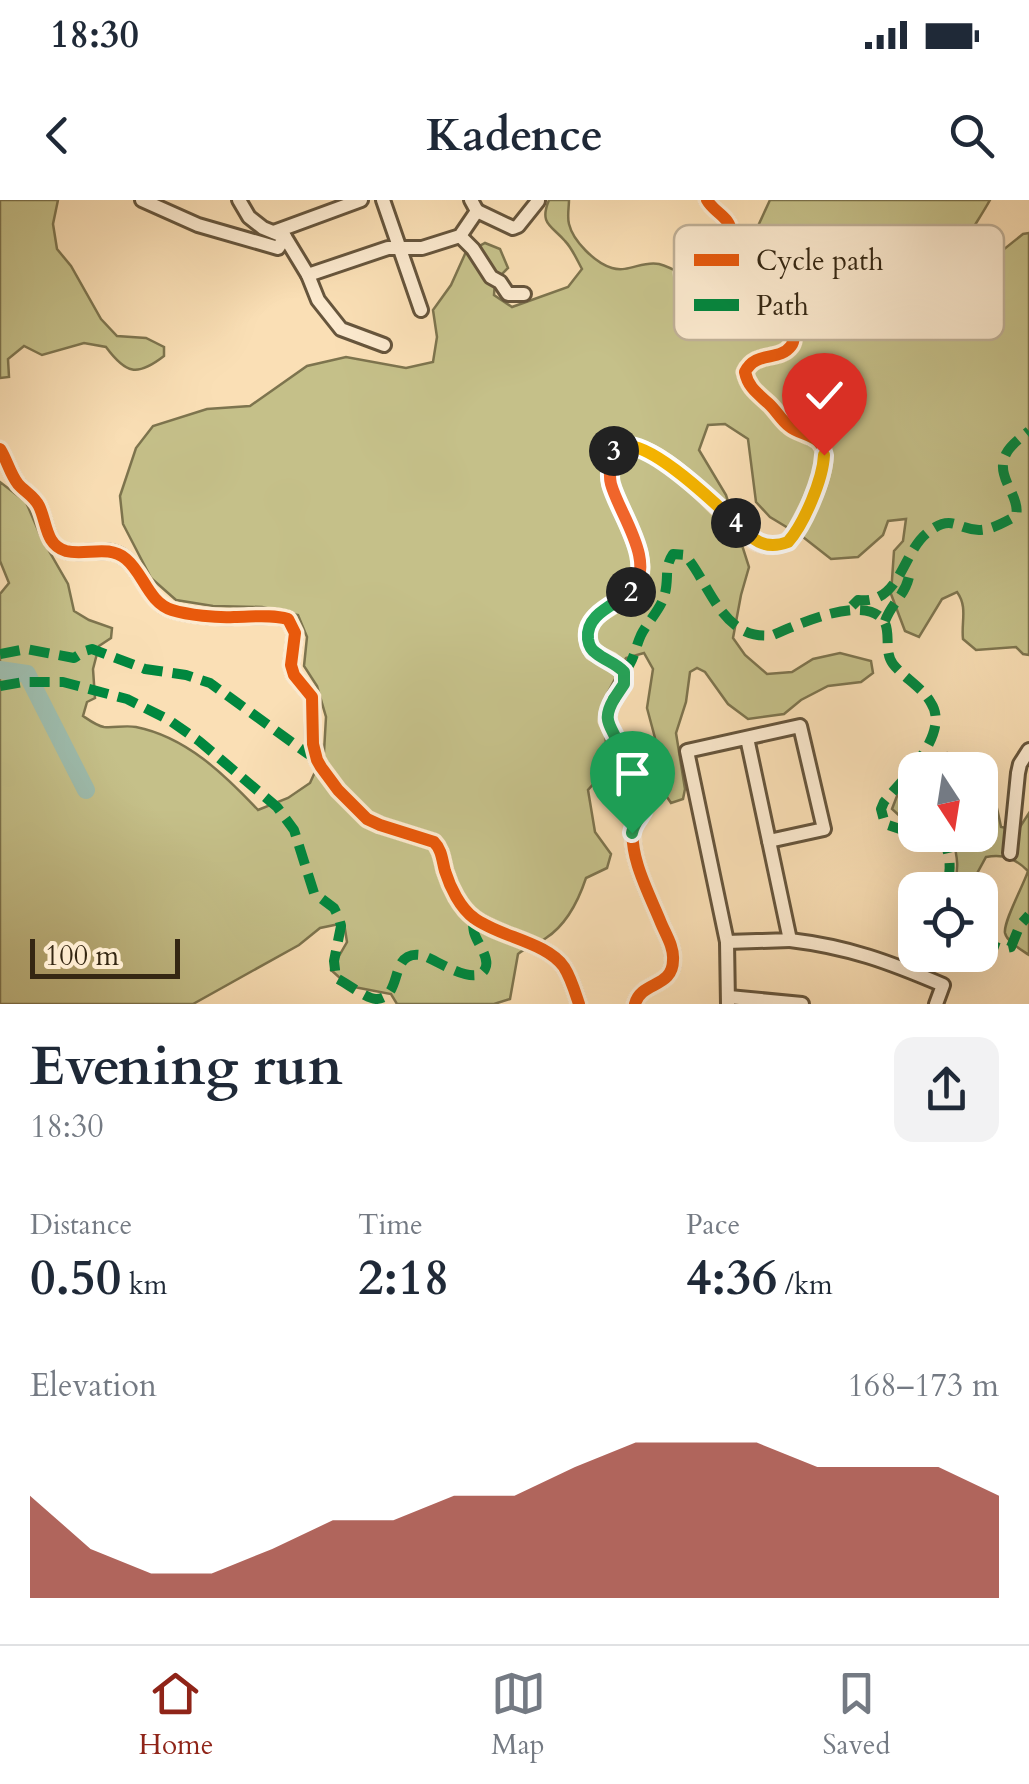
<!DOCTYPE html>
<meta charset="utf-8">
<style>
:root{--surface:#fff;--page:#f2f2f3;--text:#1f2937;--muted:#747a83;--line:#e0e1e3;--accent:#8f2418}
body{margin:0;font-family:Cardo,serif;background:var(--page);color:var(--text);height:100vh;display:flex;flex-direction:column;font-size:38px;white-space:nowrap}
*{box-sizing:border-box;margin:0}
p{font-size:32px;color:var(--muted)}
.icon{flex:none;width:55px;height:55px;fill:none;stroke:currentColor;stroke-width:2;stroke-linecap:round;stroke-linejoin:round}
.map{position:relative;height:804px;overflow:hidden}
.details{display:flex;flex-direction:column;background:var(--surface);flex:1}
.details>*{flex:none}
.needle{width:65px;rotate:168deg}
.fabs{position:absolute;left:898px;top:552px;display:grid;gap:20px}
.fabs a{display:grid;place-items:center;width:100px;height:100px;border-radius:20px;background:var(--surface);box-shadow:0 10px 40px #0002;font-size:50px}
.scale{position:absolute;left:30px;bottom:25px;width:150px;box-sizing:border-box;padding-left:10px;border:5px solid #352713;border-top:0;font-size:28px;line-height:35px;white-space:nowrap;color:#352713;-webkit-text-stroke:8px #fceacf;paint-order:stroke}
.pin{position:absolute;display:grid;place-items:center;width:85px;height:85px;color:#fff;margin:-102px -42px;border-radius:50% 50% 50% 0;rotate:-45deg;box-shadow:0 0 10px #0007}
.pin .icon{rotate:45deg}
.km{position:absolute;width:50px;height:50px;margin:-25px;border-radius:50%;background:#222;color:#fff;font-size:28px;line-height:50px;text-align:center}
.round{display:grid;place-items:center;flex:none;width:105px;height:105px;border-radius:20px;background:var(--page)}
.summary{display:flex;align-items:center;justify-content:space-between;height:170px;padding:0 30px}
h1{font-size:55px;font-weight:700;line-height:75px}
.stats{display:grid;grid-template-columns:repeat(3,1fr);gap:15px;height:170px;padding:10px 30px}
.stats div{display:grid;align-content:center}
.stats b{font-size:50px;font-weight:700}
.stats small{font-size:28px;font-weight:400}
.stats p{font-size:28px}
.chart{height:280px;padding:20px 30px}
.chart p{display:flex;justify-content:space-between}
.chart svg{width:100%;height:180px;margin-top:10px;fill:var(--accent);opacity:.7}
.status{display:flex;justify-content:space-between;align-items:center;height:70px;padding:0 50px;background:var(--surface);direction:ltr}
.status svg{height:28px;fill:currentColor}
header{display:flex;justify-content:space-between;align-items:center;height:130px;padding:0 30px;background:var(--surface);font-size:45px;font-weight:700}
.tabs{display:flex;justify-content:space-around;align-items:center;height:140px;border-top:2px solid var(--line);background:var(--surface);font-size:28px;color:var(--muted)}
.tabs a{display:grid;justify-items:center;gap:5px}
.tabs .on{color:var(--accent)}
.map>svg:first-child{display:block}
.green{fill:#c5c089;stroke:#7d744e;stroke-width:2.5}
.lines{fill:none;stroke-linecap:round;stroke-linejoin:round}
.river{stroke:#9ebdae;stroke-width:18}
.minor-casing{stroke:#66553c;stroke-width:18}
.minor{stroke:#fceacf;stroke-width:12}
.quiet{stroke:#00873e;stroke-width:10;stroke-dasharray:20 10;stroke-linecap:butt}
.cycleway-casing{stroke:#fceacf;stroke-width:19}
.cycleway{stroke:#e8590c;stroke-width:12}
.split-1-casing{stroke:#fff;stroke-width:20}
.split-2-casing{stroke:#fff;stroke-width:20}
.split-3-casing{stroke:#fff;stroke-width:20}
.split-4-casing{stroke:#fff;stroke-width:20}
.split-5-casing{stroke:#fff;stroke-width:20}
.split-1{stroke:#22a559;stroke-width:12}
.split-2{stroke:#22a559;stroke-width:12}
.split-3{stroke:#f0652b;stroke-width:12}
.split-4{stroke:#f5b400;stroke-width:12}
.split-5{stroke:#f5b400;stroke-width:12}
.key{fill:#fceacf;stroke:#c0b097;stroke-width:2.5}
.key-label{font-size:28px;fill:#352713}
</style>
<div class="status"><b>18:30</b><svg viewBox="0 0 49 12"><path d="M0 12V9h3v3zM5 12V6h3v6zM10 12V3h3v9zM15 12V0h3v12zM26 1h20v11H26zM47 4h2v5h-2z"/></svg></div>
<header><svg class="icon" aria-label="back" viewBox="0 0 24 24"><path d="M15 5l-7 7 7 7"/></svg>Kadence<svg class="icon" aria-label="search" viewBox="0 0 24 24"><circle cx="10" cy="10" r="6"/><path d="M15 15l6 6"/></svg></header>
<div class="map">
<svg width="1029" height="804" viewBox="0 0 1029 804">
<rect width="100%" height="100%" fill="#fadfb5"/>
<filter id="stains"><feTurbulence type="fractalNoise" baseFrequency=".002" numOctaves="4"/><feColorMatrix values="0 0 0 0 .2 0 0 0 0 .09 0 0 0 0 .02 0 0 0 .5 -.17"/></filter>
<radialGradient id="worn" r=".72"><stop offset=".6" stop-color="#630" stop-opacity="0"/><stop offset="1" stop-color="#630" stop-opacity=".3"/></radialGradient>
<g class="green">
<path d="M 0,0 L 58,0 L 53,24 L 57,49 L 71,66 L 101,119 L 117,136 L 146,138 L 164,147 L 164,156 C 137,177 126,174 106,147 L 84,143 L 42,155 L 24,146 L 8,159 L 9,177 L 0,178 Z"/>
<path d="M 549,0 L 569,0 C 569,7 567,17 569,24 C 573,41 595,63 612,68 C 629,73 643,60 659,64 C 676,68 691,82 709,87 L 757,65 L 767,50 L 758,26 L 770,0 L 990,0 C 977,24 958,46 954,73 L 959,79 L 983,66 L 1023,34 L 1029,33 L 1029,455 L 1023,454 L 1016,447 L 976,450 L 963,439 C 961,422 968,407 957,392 L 942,399 L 919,437 L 905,431 L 891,394 L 894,351 L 903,341 L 906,319 L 888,321 L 883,335 L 858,357 L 831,359 L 803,337 L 770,317 L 756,302 L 748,239 L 725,224 L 708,225 L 699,250 L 726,295 L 749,367 L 741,395 L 733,438 L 745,455 L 767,474 L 792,472 L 813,459 L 840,453 L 871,461 L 873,473 L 861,482 L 828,486 L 801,500 L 784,514 L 748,519 L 728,504 L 705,472 L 697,468 L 690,472 L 686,502 L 676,533 L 685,589 L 683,599 L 671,603 L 663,591 L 655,538 L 647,508 L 653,469 L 644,453 L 626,458 L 607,494 L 605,522 L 607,569 L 588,590 L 595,632 L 611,654 L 607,668 L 586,678 C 579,699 566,725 546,738 C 537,744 527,747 518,754 L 510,799 L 494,804 L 397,804 L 391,794 L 349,786 L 331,770 L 347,742 L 344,723 L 320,728 L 299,745 L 193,804 L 0,804 L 0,394 L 9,383 L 0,361 L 0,282 L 26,302 L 41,337 L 68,384 L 74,411 L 89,420 L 112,428 L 111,438 L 99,446 L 93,469 L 95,498 L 87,502 L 83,516 C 89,520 97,526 104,527 C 115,528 125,525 136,527 C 186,537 224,574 258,610 L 288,598 L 310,583 L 324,552 L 326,517 L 317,486 L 304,466 L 307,437 L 298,415 L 262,407 L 213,406 L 176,400 L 151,378 L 123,324 L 120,296 L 136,248 L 153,226 L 207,209 L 250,206 L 307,166 L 346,157 L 406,168 L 433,162 L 437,137 L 433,110 L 451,85 L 465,54 L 485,43 L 500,49 L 508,68 L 495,81 L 494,95 L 512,107 L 568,87 L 582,69 C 577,60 572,48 565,41 C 551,25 539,24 549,0 Z"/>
<path d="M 947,553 C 988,565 993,587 1001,627 L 1018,630 L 1029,613 L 1029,755 C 1022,750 1007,742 1005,733 C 1003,722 1024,684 1028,671 C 1015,658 1004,654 986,657 L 968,690 L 951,690 C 961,671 957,655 952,635 L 980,635 L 980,570 L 921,570 Z"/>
<polygon points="915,577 915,621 903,619 892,609 897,596"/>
</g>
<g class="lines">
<polyline class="river" points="0,470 27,474 86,590"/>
<g class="minor-casing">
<g id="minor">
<polyline points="142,0 198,25 278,48 285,37"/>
<polyline points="239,0 249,17 263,28 285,37 308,75 318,100 341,129 384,145"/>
<polyline points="383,0 421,110"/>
<polyline points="477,11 513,28 518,26 538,1"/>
<polyline points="274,32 361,0"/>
<polyline points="460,36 473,49 491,77 500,82 508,94 524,94"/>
<polyline points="308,75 388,48 422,48 460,36 477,11 471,0"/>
<path d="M 0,249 C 7,260 10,274 18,284 C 25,292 34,296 39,306 C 47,322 45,345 66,351 C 86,356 108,344 126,359 C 144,374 148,402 172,410 C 188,415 217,418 234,417 C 252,417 271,414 288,419 L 295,433 L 291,465 L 294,475 L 312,497 L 313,544 L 317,560 L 321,567 L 338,590 L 367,619 L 380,625 L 434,642 C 442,650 442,660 445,671 C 450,687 460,708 474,718 C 499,737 547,742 564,767 C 571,778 575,792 579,804"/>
<polyline points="1010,653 1018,573 1020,564 1029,550"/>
<path d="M 790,740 C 849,747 889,762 943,785 L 936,804"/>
<polyline points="727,742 790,740 769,641"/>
<polyline points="729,797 802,804"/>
<path d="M 635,804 C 641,781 673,788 673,760 C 674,747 666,735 661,723 C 649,693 629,658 633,625 L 643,612 L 645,598 L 624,571 L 619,543 L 607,521 L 611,505 L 624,484 L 624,472 L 611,461 L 593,452 C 569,409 629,410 639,381 C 649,354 618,309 611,284 C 608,273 612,262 613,252 C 648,224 725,319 750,339 C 764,349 782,348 793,336 C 803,317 838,259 818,241 C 810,234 797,233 789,226 C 781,220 776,210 768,203 C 757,193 748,187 745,172 C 756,150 779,162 791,146 C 794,142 794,136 793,131 C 782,102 727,120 704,110 C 688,104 683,89 682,72 L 685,69 L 712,60 L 731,33 C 731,17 714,13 707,0"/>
<polyline points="728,804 727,742 687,551 800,526 824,629 769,641 747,538"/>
</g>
</g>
<use href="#minor" class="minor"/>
<g class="quiet">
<path d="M 852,406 L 858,400 C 900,405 902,353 927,333 C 952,313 955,329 979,330 C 991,330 1005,322 1016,316 C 1021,294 994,278 1006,254 C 1010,245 1022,237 1029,231"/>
<path d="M 885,421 C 893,400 907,395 910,371"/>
<polyline points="0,454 26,449 74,458 85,451 92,449 145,469 186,475 210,483 308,554 315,554"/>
<path d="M 624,472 C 634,462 635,448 641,435 C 648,421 662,408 665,393 C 669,378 664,367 673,354 L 685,355 C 710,384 723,442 773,435 C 797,425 863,394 883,420 C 892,431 883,451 893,464 C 904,478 922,487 931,503 C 951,534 902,580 884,602 L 881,609 L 885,624 L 900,629 L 915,629"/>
<path d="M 0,486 L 23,482 L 63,482 L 127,499 L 169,520 L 199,541 L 277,607 L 294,630 L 314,693 L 334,708 L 339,718 L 341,726 L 334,761 L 336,778 C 345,782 368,800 377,799 C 404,797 388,750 421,755 C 434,758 475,788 485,769 C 491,758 476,742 474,732 C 473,727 473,722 472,717"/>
<path d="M 940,635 C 951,650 953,674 944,690"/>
<polyline points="980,741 1002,749 1011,747 1020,725 1029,715"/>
</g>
<g class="cycleway-casing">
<g id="cycleway">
<path d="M 0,249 C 7,260 10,274 18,284 C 25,292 34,296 39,306 C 47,322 45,345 66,351 C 86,356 108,344 126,359 C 144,374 148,402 172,410 C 188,415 217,418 234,417 C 252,417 271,414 288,419 L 295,433 L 291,465 L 294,475 L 312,497 L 313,544 L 317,560 L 321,567 L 338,590 L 367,619 L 380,625 L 434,642 C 442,650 442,660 445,671 C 450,687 460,708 474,718 C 499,737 547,742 564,767 C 571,778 575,792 579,804"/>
<path d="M 635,804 C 641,781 673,788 673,760 C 674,747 666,735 661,723 C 649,693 629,658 633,625 L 643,612 L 645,598 L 624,571 L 619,543 L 607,521 L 611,505 L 624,484 L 624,472 L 611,461 L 593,452 C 569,409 629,410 639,381 C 649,354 618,309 611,284 C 608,273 612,262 613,252 C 648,224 725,319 750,339 C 764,349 782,348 793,336 C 803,317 838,259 818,241 C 810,234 797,233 789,226 C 781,220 776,210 768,203 C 757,193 748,187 745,172 C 756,150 779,162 791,146 C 794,142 794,136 793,131 C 782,102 727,120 704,110 C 688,104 683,89 682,72 L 685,69 L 712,60 L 731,33 C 731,17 714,13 707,0"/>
</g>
</g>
<use href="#cycleway" class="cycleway"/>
</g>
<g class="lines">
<g class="split-1-casing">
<path id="split-1" d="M 614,499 C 601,521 611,525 619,545 C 622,553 621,562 624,569 C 629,581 646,589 645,604 C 645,615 634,620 632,633"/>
</g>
<g class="split-2-casing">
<path id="split-2" d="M 614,499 L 624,484 L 624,472 C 616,463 606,461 596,453 C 591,450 589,446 588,439 C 585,414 615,405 631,392"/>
</g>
<g class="split-3-casing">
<path id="split-3" d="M 614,251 C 612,261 608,273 611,284 C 619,314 658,363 631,392"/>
</g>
<g class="split-4-casing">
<path id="split-4" d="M 614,251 C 621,247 621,245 629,246 C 658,248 715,303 736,323"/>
</g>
<g class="split-5-casing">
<path id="split-5" d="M 736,323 C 752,339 764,351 788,342 C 804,324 823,279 824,255"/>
</g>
<use href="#split-1" class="split-1"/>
<use href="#split-2" class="split-2"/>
<use href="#split-3" class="split-3"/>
<use href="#split-4" class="split-4"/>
<use href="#split-5" class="split-5"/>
</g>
<rect x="674" y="25" width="330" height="115" rx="15" class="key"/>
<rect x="694" y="54" width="45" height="12" fill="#e8590c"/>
<rect x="694" y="99" width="45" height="12" fill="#00873e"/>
<g class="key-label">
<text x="756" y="70">Cycle path</text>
<text x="756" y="115">Path</text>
</g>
<rect width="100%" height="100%" filter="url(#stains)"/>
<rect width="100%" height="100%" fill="url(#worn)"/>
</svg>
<div class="fabs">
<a><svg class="needle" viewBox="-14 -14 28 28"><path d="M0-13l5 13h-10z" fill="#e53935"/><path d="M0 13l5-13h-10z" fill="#747a83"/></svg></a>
<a><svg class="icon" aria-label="locate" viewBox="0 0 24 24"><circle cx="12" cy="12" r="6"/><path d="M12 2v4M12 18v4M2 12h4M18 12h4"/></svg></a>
</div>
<div class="scale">100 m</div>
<div class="pin" style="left:632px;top:633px;background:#1e9e55"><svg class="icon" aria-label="arrive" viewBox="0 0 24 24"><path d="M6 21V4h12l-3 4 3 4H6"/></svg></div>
<div class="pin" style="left:824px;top:255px;background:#d93025"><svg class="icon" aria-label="check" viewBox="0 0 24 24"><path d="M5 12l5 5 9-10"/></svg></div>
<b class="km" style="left:631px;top:392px">2</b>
<b class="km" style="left:614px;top:251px">3</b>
<b class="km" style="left:736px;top:323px">4</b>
</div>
<section class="details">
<div class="summary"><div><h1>Evening run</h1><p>18:30</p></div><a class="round"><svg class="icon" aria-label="share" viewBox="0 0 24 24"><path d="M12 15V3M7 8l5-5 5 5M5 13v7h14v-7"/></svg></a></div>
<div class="stats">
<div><p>Distance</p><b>0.50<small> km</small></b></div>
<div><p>Time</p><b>2:18</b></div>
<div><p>Pace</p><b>4:36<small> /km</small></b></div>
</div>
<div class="chart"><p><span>Elevation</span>168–173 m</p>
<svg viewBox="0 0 160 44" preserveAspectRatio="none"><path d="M0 44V19L10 32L20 38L30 38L40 32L50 25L60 25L70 19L80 19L90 12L100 6L110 6L120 6L130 12L140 12L150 12L160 19V44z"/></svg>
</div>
</section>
<nav class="tabs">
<a class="on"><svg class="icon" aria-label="home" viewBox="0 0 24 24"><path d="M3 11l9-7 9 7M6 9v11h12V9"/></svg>Home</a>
<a><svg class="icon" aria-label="map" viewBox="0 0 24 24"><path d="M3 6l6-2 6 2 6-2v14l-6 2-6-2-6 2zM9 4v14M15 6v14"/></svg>Map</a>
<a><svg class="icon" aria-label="saved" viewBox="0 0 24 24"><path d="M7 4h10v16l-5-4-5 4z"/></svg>Saved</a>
</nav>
